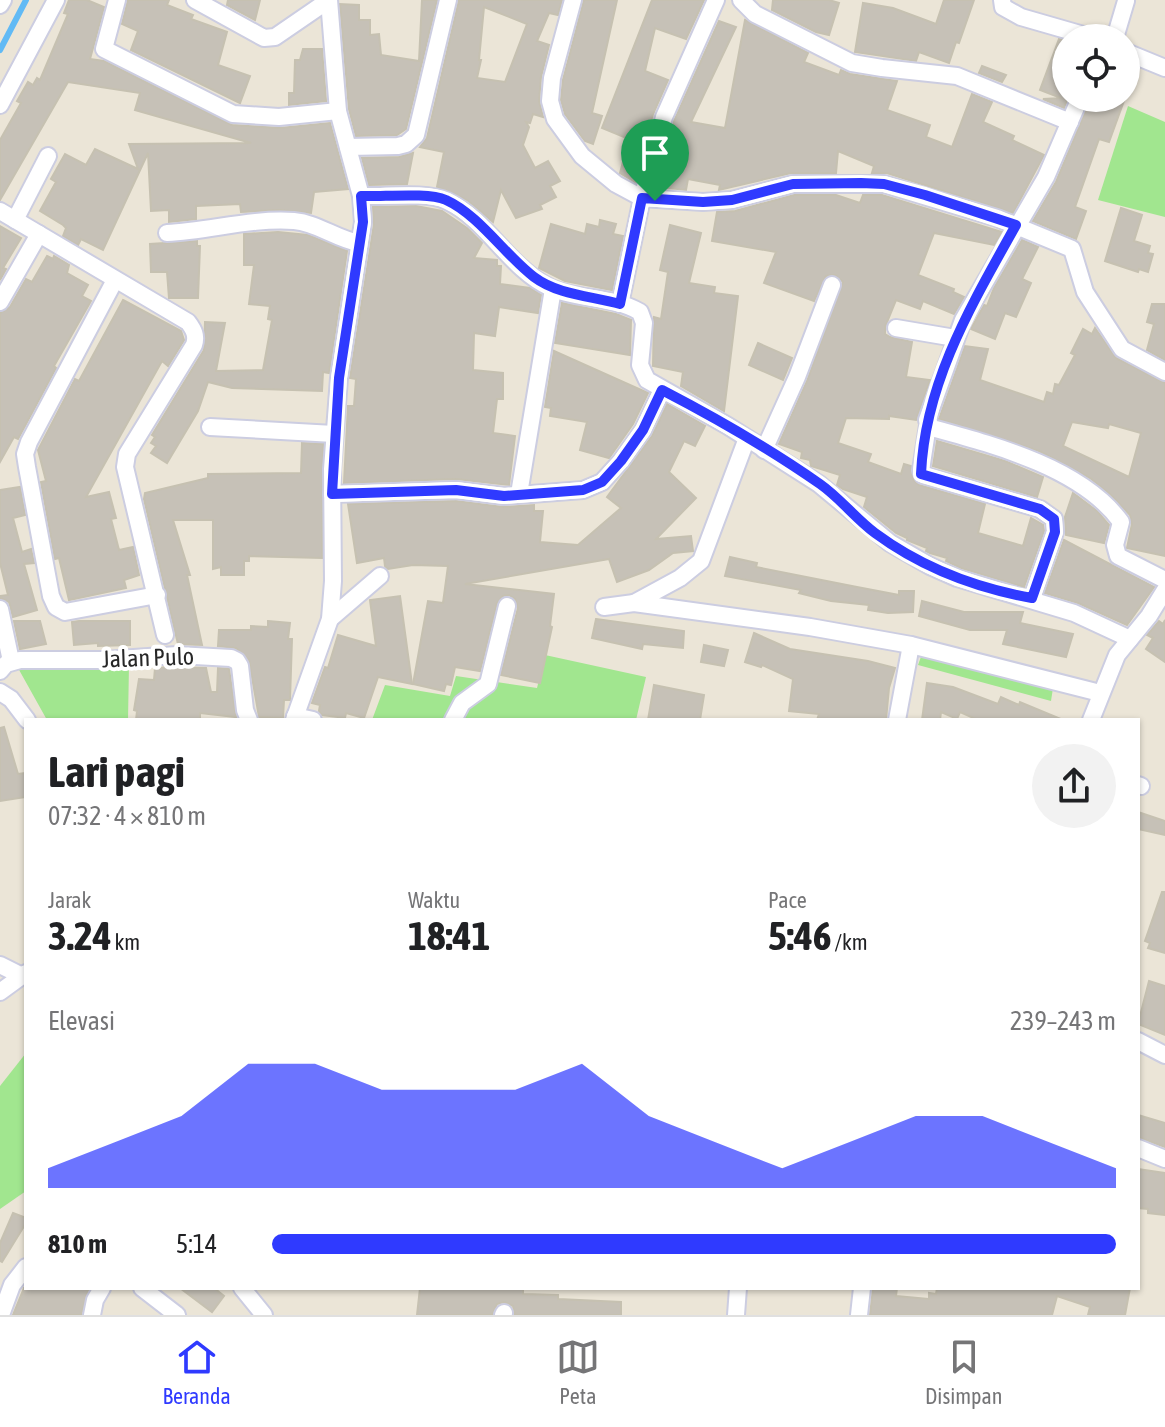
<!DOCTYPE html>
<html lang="id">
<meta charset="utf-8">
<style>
:root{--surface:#fff;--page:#f2f2f2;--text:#202124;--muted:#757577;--line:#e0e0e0;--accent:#2f3aff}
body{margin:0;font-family:"Asap Condensed",sans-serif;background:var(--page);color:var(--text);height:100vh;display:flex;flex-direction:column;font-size:30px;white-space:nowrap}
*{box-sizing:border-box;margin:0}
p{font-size:26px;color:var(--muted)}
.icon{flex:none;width:44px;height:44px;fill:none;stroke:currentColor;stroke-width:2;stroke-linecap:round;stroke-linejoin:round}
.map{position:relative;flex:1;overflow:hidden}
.panel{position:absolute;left:24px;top:718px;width:1116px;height:572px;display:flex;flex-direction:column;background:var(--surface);border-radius:0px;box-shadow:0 2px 6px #0004}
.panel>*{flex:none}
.fabs{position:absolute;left:1052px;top:24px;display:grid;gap:16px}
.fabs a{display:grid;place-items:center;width:88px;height:88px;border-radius:50%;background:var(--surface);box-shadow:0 2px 6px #0004;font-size:40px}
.pin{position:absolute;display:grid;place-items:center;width:68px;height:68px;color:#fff;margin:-82px -34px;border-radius:50% 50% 50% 0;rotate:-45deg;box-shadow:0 0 8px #0007}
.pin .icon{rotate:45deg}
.round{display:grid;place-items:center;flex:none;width:84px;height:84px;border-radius:42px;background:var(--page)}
.headline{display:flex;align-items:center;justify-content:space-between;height:136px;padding:0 24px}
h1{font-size:44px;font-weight:700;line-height:60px}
.figures{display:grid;grid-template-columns:repeat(3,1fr);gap:12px;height:136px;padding:8px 24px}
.figures div{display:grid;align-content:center}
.figures b{font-size:40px;font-weight:700}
.figures small{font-size:22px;font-weight:400}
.figures p{font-size:22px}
.chart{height:224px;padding:16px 24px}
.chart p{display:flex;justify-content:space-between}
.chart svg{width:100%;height:144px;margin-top:8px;fill:var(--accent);opacity:.7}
ul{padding:0 24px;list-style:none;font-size:26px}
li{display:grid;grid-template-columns:128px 96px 1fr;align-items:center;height:60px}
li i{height:20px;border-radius:10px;background:var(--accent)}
.menu{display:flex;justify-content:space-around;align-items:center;height:112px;border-top:2px solid var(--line);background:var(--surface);font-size:22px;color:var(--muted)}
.menu a{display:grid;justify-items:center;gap:4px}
.menu .active{color:var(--accent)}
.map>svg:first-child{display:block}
.green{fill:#a1e68f}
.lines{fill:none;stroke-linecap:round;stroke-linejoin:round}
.stream{stroke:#61baf5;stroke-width:6}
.building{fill:#c6c1b7;stroke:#c6c1b1;stroke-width:2;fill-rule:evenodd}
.minor-casing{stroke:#cccde1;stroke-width:20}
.minor{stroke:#fff;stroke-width:16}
.route-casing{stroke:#fff;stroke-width:16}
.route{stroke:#2f3aff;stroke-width:10}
.labels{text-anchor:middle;stroke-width:8;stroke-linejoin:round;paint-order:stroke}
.street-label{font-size:24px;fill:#272727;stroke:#fff}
</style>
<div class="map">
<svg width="1165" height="1315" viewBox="0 0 1165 1315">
<rect width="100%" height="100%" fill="#ebe5d7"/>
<g class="green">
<polygon points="1128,106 1165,122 1165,217 1098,200"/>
<polygon points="922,654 1053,688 1051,701 918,665"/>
<polygon points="545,655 646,677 636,720 372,720 385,685 450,696 456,676 537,688"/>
<polygon points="129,665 128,720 47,720 18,668 82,670"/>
<polygon points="26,1053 26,1191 0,1209 0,1086"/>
</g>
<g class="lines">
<polyline class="stream" points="0,50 26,0"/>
</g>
<g class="building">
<polygon points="69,0 87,0 104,7 90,59 104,61 232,125 280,128 330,123 348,189 314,192 311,213 278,210 241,212 240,204 196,206 196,219 169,222 169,210 151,211 148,153 103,250 81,239 78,245 63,236 66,228 63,225 40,211 56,182 51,179 65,154 86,165 95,149 138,169 129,144 251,143 135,110 140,93 68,82 0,200 0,140 21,103 17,101 28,82 33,85 37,78 40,80 68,14 64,13"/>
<polygon points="128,0 169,0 167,5 193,15 191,19 227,32 218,65 250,76 240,103 131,50 138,31 122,24"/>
<polygon points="228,0 260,0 255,20 227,5"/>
<polygon points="422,0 437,0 406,129 397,135 356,136 349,109 340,4 359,5 359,20 370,20 370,35 379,34 381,55 419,61"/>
<path d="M 459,0 L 562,0 L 558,15 L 549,13 L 537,41 L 549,45 L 541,77 L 539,101 L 543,117 L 533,114 L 530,123 L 526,122 L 529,127 L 523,145 L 535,168 L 548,161 L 560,181 L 550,186 L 556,197 L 540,205 L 542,209 L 516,218 L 501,190 L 493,222 L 467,200 L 437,187 L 444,152 L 420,147 L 427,138 ZM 484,7 L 527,24 L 505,82 L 477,78 L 481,60 L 479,60 Z"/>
<polygon points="584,0 617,0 592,113 602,116 593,144 585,141 565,114 561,100 563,80"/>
<polygon points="652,0 704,0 686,39 655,28 645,71 668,80 653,114 635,182 620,173 629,139 602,128"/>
<polygon points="773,0 829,0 839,3 829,35 816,32 772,10"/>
<polygon points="944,0 974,0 959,43 956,42 949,63 919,52 916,61 855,52 863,3 893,8 936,24"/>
<polygon points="745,20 808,53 804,62 839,75 841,70 850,74 897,81 887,110 930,125 926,137 952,147 972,94 992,102 983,122 1014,136 1012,140 1044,155 1013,213 887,173 872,173 874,166 838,151 836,173 791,173 719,190 720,185 688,179 686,190 667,188 668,185 658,182 674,121 719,21 736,27 691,122 725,128"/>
<polygon points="1059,39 1066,41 1066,98 1068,98 1064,108 1043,99 1061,98 1040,90"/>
<polygon points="303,49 322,49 326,101 289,105 289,93 294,93 295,60 300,60"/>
<polygon points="982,66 1006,75 1002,82 979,73"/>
<polygon points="1091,98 1125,98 1109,142 1099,139 1075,207 1086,211 1076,239 1033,221 1056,182"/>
<polygon points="413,153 407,184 369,185 362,158 399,157"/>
<polygon points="794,195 836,195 860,203 863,195 882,195 1002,232 994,245 934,233 918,275 954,289 953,292 964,297 954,314 923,301 920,309 896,300 885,327 885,334 890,337 912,342 906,377 930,380 916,420 889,416 889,419 846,418 838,443 871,454 868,462 901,474 904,464 911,466 913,479 919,485 985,504 978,533 1023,546 1031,518 1043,525 1044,531 1024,587 961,568 946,561 947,558 930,553 926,551 927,548 907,540 907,538 896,533 864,507 867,497 843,489 837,485 840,475 811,466 810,460 801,458 802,452 779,444 807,381 843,282 835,275 826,276 814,301 764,283 776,252 712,241 717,212 735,211"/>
<polygon points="416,206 442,211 467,228 482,243 474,258 497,260 497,266 501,266 500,284 530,288 541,295 538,313 499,307 495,336 474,333 473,370 503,373 503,399 497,399 493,433 515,436 509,485 456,479 344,483 348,406 354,406 356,379 350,378 374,224 373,207"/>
<polygon points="1121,208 1142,215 1134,241 1150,246 1148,253 1153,254 1148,272 1139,269 1138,272 1105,261"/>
<polygon points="600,220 616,224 613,234 623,236 612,290 565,281 539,268 551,224 585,234 587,224 599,227"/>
<polygon points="670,225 701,233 689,283 715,287 714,293 738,296 724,411 681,386 683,372 653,366 654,317 661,319 668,272 660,270"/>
<polygon points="0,226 21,238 3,268 6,269 0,280"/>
<polygon points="278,232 308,235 347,251 329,373 323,372 322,391 232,388 208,382 198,411 167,463 151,453 156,446 151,443 155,437 152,435 204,350 205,322 225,323 216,371 263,370 272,320 268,319 270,306 249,304 254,265 244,265 244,234"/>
<polygon points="1022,240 1038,247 1022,279 1031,283 1016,317 1005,313 995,339 971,329 984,305 987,306 994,288"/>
<polygon points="197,241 197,246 200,246 198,298 169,298 167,272 151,272 150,244"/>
<polygon points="47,256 53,259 54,256 69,265 67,273 88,285 82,296 91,301 54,366 56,368 18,439 14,437 0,462 0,313 10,307 26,279 32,282"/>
<polygon points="123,300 181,331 184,340 168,366 162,361 86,497 109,492 116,518 111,519 119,550 133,547 139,575 124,580 126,588 69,600 59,558 55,559 41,482 46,481 38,450 75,379 79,381"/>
<polygon points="562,303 616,314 631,320 630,355 555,343"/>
<polygon points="1152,304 1165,304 1165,360 1147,350 1154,324 1147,322"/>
<path d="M 1095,328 L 1116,358 L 1165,383 L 1165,556 L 1127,548 L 1132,524 L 1130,515 L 1111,495 L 1090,478 L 1039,451 L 939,419 L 965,346 L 988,349 L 980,380 L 1044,402 L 1047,392 L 1053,394 L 1055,384 L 1059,385 L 1075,355 L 1071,353 L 1083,329 L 1092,334 ZM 1072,422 L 1108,428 L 1109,424 L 1141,433 L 1129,477 L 1063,446 Z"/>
<polygon points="758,343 792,358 783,380 749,365"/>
<polygon points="554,351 648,393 633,424 609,458 580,450 587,422 550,416 551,408 545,407"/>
<polygon points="667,404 705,426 695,446 684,441 669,472 696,498 656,539 691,536 693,551 673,553 649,570 617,582 609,559 465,584 554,594 550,626 552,627 540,683 501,675 518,608 515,599 509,595 503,596 497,603 480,671 455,667 451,685 446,684 444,691 413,684 428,601 443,603 448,566 413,565 388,569 385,566 384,558 357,563 348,504 456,501 503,507 534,505 534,511 543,511 540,542 578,545 621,508 607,497 652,436"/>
<polygon points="937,441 1005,461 1043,477 1037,497 933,466"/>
<polygon points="302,443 323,444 322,558 249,556 249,561 244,561 244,575 221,575 221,567 213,569 213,520 173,520 190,575 187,575 202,645 178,644 144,499 145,493 208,478 208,474 301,473"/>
<polygon points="20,487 25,515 13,518 22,552 31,549 34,563 24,564 37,610 13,617 9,602 0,598 0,596 8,595 0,563 0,490"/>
<polygon points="1073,493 1097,511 1109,525 1104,543 1066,535 1065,517"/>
<polygon points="1064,540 1154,587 1127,625 1078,603 1045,593"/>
<polygon points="730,557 757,563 756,567 857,587 899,595 899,591 914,591 913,612 888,613 868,610 869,605 831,601 799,593 801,590 725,576"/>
<polygon points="400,596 412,684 378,677 364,718 346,713 345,718 322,715 319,711 320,705 312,703 325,667 328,668 338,635 376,646 370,600"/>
<polygon points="922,601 964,612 1023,612 1020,623 1073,634 1066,657 1003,644 1007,630 970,630 919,616"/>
<polygon points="596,619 684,631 683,648 643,644 642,649 592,638"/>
<polygon points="1165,620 1165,662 1146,649 1153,638 1147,635 1159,621 1163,624"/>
<polygon points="14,621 40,621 46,644 20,649"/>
<polygon points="79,621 130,621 130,645 98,646 98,643 74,645 72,622"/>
<polygon points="268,621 290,623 288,639 292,639 290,700 284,700 283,718 259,717 249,660 236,648 218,646 219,630 251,630 251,626 268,627"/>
<polygon points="754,633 790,649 868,661 895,668 889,688 886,720 817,720 819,714 789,711 793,679 762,665 761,667 745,662"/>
<polygon points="704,645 728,650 724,666 701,662"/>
<polygon points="171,667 206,668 211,692 217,692 218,668 229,669 236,717 200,713 200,720 136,720 137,711 134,710 139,679 154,680 155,668"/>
<polygon points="927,683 953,687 998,704 1001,697 1019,705 1020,702 1063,720 978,720 960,712 957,719 941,712 940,720 922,720"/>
<polygon points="654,685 704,695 700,720 648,720"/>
<polygon points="4,727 18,774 26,773 26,797 0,801 0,728"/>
<polygon points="1138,812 1165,821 1165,835 1138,829"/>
<polygon points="1162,892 1165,892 1165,953 1148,948 1150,943 1145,941"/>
<polygon points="1149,981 1165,986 1165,1035 1138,1024"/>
<polygon points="1138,1115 1165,1123 1165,1147 1138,1137"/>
<polygon points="1138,1169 1165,1173 1165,1215 1148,1213 1148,1209 1138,1208"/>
<polygon points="13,1213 26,1218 26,1223 2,1262 0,1261 0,1243"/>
<polygon points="24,1288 84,1288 88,1290 81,1315 13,1315"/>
<polygon points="180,1288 214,1288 224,1296 212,1312"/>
<polygon points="420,1288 523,1288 523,1294 558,1295 558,1299 621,1302 621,1315 515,1315 513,1306 504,1302 497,1304 492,1315 417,1315"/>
<polygon points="873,1288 897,1288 896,1296 929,1299 929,1293 936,1294 937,1288 1130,1288 1125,1315 1088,1315 1090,1307 1057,1296 1052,1315 870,1315"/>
</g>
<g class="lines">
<g class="minor-casing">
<g id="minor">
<polyline points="117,0 104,49 233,114 279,117 338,111"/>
<polyline points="195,0 264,38 275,37 329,0"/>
<polyline points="573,0 552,78 550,101 555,119 582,156 616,184 642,198 703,202 732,200 793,184 884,184 997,218 1072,249 1085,292 1122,349 1165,372"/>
<polyline points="741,0 755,14 852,63 882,68 957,76 1070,122"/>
<polyline points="1002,0 1003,7 1021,17 1094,38"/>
<polyline points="0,5 3,0"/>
<polyline points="1115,38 1126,1"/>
<polyline points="1126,52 1165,68"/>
<path d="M 1080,98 L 1046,177 L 963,320 L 927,420 L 932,428 C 994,445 1082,468 1121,522 L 1115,545 L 1118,556 L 1165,580"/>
<polyline points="0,105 56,0"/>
<polyline points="348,147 398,146 406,144 416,135 448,0"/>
<path d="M 361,196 C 385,197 426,191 447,201 C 488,220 509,269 551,288 C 578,300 613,296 640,312 L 644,323 L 640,365 L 647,380 L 728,426 L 819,484 L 890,543 L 930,566 L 957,578 L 1074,613 L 1130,639"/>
<path d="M 0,211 L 188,322 C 194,330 197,336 194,345 L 127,454 L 125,467 L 165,635"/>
<polyline points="15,220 48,156"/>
<path d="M 167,233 C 210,231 250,218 294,221 C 318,223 336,239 359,243"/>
<polyline points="115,280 29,442 25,454 27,467 51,596 56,607 65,612 157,595"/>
<polyline points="0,302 39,234"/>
<polyline points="620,304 642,198 664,117 716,0"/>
<polyline points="896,328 955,338"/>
<polyline points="928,425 921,470 923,475 1040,509 1054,519 1055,532 1032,598"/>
<polyline points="210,427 334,434"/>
<polyline points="747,438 701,561 680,578 634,603 810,627 911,645 1100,693"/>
<polyline points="764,450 797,377 832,285"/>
<polyline points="332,494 456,490 504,496 583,490 602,482 621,461 643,430 662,390"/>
<polyline points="519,494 553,289"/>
<polyline points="604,607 634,603"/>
<polyline points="0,609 11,661"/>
<polyline points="330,619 380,576"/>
<polyline points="0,671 6,664 20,660 105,660 177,655 231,658 237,661 240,666 245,710 249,720"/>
<polyline points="0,692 11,699 27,720"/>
<polyline points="295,716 313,720"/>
<polyline points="294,720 330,619 333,581 332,469 339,378 363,222 361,196 338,111 329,0"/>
<polyline points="453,720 462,703 488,684 507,606"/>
<polyline points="897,720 911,645"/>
<polyline points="1091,720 1117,655 1149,616 1165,590"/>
<polyline points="1138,785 1141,786"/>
<polyline points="0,965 22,976"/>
<polyline points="0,992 26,973"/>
<polyline points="1138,1041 1165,1055"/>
<polyline points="1138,1148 1165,1159"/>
<polyline points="142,1288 177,1315"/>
<polyline points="242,1288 264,1315"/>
<polyline points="1,1315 12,1285 26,1267"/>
<polyline points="92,1315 95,1300 102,1288"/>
<polyline points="503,1315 504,1313"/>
<polyline points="736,1315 738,1288"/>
<polyline points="859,1315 862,1288"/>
</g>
</g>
<use href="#minor" class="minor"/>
</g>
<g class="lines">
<g class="route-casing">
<path id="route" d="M 861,183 L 884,184 L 925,195 L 1016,225 C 972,304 925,382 921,474 L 1040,509 L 1054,519 L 1055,532 L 1032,598 C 976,588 921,567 875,533 C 855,518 840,498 820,484 C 770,449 716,418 662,390 L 643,430 L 621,461 L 602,482 L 583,490 L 504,496 L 456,490 L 332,494 L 339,378 L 363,222 L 361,196 C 383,197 427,192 446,200 C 479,215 505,255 534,277 C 558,295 591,296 620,304 L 642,198 L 703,202 L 732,200 L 793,184 Z"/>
</g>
<use href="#route" class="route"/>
</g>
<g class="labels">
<g class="street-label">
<text transform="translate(148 658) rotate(-2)" y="8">Jalan Pulo</text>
</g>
</g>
</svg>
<div class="fabs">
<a><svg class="icon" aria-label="locate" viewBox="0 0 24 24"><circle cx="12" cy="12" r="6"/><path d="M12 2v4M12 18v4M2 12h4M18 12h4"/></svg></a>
</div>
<div class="pin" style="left:655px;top:201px;background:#1e9e55"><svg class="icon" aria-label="arrive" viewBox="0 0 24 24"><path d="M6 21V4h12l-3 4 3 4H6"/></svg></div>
<section class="panel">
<div class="headline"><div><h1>Lari pagi</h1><p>07:32 · 4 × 810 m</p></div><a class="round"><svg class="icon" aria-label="share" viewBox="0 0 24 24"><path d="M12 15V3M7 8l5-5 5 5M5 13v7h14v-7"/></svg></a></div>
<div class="figures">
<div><p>Jarak</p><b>3.24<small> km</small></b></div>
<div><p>Waktu</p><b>18:41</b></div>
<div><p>Pace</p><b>5:46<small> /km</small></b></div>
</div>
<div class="chart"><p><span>Elevasi</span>239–243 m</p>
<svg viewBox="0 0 160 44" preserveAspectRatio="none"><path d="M0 44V38L10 30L20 22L30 6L40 6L50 14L60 14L70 14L80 6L90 22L100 30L110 38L120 30L130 22L140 22L150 30L160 38V44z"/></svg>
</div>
<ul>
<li><b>810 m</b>5:14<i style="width:100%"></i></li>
</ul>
</section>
</div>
<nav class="menu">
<a class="active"><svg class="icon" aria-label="home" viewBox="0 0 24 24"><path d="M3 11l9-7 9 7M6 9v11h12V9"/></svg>Beranda</a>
<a><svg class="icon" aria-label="map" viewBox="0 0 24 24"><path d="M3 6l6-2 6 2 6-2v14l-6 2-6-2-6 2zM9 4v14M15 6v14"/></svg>Peta</a>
<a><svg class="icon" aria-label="saved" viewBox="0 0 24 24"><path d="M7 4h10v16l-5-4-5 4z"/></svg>Disimpan</a>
</nav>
